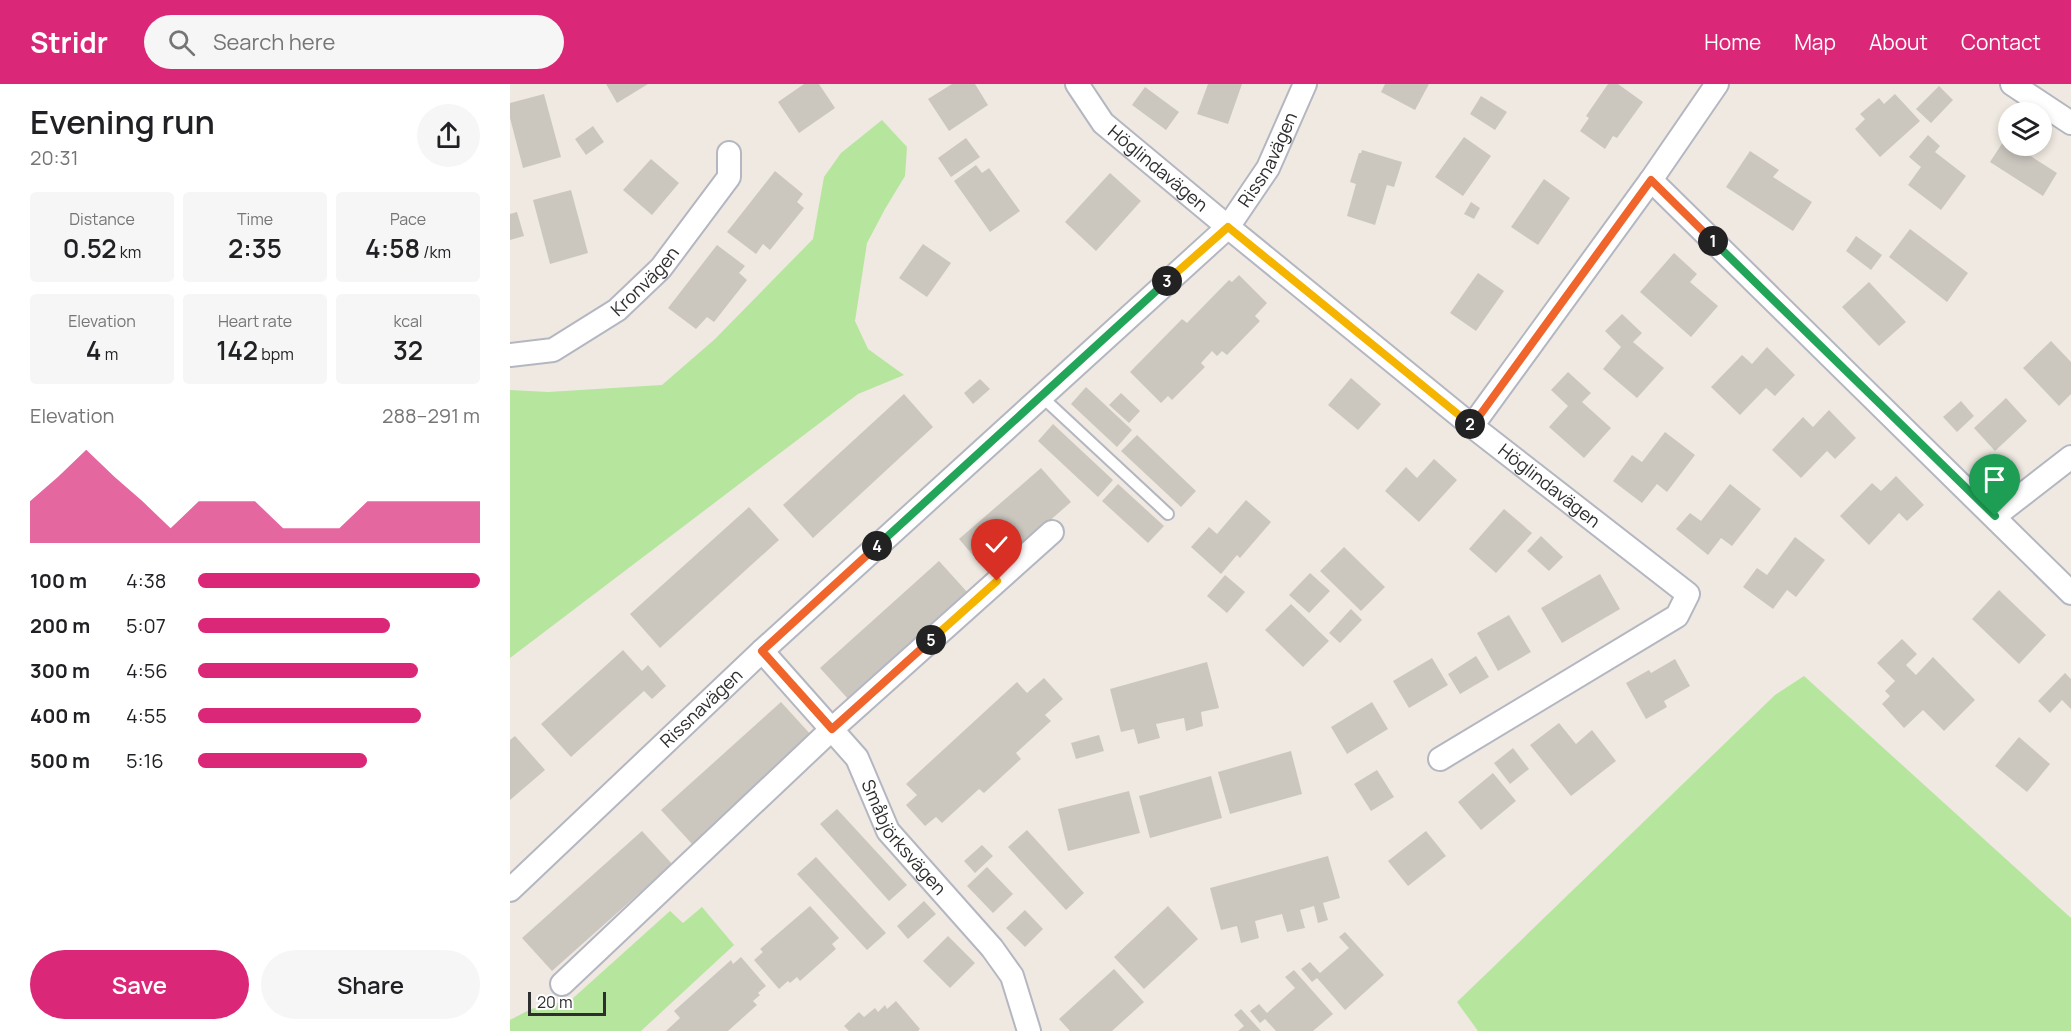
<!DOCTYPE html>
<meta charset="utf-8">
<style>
:root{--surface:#fff;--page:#f6f6f6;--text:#202124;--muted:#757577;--accent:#db2777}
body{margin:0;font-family:Manrope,sans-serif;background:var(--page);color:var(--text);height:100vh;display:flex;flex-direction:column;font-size:22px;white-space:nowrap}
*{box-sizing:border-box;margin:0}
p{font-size:20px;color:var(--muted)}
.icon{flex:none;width:33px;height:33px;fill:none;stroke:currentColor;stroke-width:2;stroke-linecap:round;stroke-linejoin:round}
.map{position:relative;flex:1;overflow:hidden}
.sheet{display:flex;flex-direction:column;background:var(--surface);width:510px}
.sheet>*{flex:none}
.fabs{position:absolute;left:1488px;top:18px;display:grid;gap:12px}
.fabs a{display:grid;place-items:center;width:54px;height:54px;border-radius:50%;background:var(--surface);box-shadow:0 3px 9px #0003;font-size:30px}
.scale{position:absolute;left:18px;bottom:15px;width:78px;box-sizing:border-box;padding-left:6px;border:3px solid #2e2e2e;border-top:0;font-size:16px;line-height:21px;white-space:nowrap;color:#2e2e2e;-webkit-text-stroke:4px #fff;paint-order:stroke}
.pin{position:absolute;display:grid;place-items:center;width:51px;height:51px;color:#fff;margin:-62px -26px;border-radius:50% 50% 50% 0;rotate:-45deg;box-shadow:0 0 6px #0007}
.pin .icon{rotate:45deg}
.km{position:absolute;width:30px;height:30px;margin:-15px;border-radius:50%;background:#222;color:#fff;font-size:16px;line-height:30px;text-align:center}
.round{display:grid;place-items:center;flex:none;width:63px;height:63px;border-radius:32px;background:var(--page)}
.headline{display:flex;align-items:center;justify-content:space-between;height:102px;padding:0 30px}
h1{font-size:33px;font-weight:600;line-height:45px}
.figures{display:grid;grid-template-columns:repeat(3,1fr);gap:9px;height:102px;padding:6px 30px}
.figures div{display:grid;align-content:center;border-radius:6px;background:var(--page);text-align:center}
.figures b{font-size:26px;font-weight:600}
.figures small{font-size:16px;font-weight:400}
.figures p{font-size:16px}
.chart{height:168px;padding:12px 30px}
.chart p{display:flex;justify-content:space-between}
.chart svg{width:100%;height:108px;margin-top:6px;fill:var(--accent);opacity:.7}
.button{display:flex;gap:12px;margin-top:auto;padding:12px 30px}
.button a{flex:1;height:69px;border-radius:36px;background:var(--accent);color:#fff;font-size:24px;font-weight:600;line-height:69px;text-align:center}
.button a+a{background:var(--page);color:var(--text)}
ul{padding:0 30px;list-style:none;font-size:20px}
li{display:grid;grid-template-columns:96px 72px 1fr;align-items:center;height:45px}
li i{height:15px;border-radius:8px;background:var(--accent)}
header{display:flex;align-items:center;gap:36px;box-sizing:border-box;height:84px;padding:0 30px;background:var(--accent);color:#fff}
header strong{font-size:28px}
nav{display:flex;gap:33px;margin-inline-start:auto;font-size:21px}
.search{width:420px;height:54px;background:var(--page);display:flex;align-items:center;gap:15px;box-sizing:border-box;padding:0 21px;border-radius:33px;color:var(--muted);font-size:22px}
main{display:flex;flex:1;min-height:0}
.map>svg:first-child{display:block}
.green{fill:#b6e59e}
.building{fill:#cbc7bf}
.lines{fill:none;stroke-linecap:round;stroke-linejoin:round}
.service-casing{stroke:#b4b7c1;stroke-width:14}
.minor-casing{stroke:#b4b7c1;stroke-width:26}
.service{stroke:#fff;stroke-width:10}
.minor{stroke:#fff;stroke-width:22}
.split-1-casing{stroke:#fff;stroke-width:12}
.split-2-casing{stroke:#fff;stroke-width:12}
.split-3-casing{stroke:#fff;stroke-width:12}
.split-4-casing{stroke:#fff;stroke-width:12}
.split-5-casing{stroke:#fff;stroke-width:12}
.split-6-casing{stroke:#fff;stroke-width:12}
.split-1{stroke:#22a559;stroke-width:8}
.split-2{stroke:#f0652b;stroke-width:8}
.split-3{stroke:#f5b400;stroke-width:8}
.split-4{stroke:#22a559;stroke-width:8}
.split-5{stroke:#f0652b;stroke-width:8}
.split-6{stroke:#f5b400;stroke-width:8}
.labels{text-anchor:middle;stroke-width:4.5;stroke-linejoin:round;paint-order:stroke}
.street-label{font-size:18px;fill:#2e2e2e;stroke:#fff}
</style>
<header>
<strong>Stridr</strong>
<div class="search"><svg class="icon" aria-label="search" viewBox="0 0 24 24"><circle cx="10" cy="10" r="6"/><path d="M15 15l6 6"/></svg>Search here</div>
<nav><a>Home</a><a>Map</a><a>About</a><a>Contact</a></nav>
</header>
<main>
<section class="sheet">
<div class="headline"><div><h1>Evening run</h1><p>20:31</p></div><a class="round"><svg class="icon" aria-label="share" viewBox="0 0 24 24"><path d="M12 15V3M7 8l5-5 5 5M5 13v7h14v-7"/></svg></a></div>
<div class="figures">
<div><p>Distance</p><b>0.52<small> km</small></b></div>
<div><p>Time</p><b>2:35</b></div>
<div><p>Pace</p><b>4:58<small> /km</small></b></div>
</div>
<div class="figures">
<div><p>Elevation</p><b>4<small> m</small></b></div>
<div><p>Heart rate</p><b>142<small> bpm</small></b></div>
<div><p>kcal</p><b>32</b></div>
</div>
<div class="chart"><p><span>Elevation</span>288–291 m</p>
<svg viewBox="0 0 160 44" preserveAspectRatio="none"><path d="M0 44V27L10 17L20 6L30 17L40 27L50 38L60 27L70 27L80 27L90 38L100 38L110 38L120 27L130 27L140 27L150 27L160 27V44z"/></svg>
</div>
<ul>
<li><b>100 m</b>4:38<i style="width:100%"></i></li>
<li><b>200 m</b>5:07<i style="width:68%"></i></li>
<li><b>300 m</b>4:56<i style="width:78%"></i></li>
<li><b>400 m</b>4:55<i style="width:79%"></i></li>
<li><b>500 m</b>5:16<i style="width:60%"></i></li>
</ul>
<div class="button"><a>Save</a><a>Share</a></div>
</section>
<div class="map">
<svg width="1561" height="947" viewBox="0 0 1561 947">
<rect width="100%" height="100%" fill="#efe9e1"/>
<g class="green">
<polygon points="372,36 397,63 395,92 375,125 357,159 345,237 358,265 394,291 348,310 0,574 0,306 38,308 152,301 205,255 303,155 314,93 331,69"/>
<polygon points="1294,592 1561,834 1561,947 968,947 947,918 1265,611"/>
<polygon points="192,823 224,861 131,947 0,947 0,936 21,925 61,916 160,827 173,839"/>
</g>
<g class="building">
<polygon points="96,0 138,0 107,19"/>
<polygon points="294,0 309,0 325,24 289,49 268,18"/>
<polygon points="442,0 465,0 478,21 439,47 418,15"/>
<polygon points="698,0 732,0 718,40 687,30"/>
<polygon points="875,0 919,0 905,26 871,8"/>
<polygon points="1098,0 1108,0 1133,18 1107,54 1103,52 1095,65 1070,47 1079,34 1076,32"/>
<polygon points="1429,2 1443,16 1421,39 1406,25"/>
<polygon points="635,3 669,28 656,46 622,21"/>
<polygon points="34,10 51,73 13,84 0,34 0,19"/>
<polygon points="1385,10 1410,37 1370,73 1345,45 1355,35 1350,30 1369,14 1374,20"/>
<polygon points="971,12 997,28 985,46 960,30"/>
<polygon points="83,42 94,58 76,71 65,55"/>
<polygon points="1418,51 1430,62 1425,68 1456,92 1431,126 1398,101 1411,83 1399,73"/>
<polygon points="954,53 981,72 953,112 925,93"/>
<polygon points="456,54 470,73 441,93 428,74"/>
<polygon points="1495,55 1498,58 1498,62 1505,62 1547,89 1533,112 1480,78"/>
<polygon points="852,66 892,78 884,103 877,101 865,141 837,132 846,100 840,98 849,69 851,69"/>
<polygon points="1240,67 1269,86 1263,93 1302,118 1283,147 1216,103"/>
<polygon points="141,75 169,99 142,131 113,106"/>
<polygon points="466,81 472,89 479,84 510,127 480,148 444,97"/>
<polygon points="265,87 293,110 287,118 294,124 260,166 253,160 246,170 217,148"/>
<polygon points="600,89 631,117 586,167 555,138"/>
<polygon points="1034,95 1060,114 1028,161 1001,143"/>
<polygon points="61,106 78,169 40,180 23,116"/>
<polygon points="961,118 970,124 964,135 954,130"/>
<polygon points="7,128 14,152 0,156 0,130"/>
<polygon points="1400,145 1458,189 1437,218 1379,173"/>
<polygon points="1346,152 1372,171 1361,186 1336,167"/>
<polygon points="413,160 441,179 417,213 389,194"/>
<polygon points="207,161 235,182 229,189 237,196 204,238 197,233 186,245 158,224"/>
<polygon points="1164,169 1187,190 1180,198 1208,222 1181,253 1130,208"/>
<polygon points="968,189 994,207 966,247 940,229"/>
<polygon points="729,191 757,219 745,232 750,237 717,271 712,267 707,272 702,267 691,279 695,283 662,316 658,312 651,319 620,288 672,235 677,239 719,196 722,198"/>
<polygon points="1359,198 1396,238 1369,262 1332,223"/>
<polygon points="1112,230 1132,249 1123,258 1154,284 1127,314 1093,285 1111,263 1095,247"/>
<polygon points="1541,257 1561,278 1561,310 1549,322 1513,284"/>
<polygon points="1257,263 1285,291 1265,312 1256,304 1230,331 1201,303 1232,271 1242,280"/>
<polygon points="1058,288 1081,309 1072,318 1101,344 1074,374 1039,343 1058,322 1041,306"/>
<polygon points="841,294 871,320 848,346 818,321"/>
<polygon points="470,295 480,305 463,320 454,309"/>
<polygon points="576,303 622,346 607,363 561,320"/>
<polygon points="611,309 630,327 619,339 599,321"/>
<polygon points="394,310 423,343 303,454 273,421"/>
<polygon points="1496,314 1517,337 1485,367 1464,344"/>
<polygon points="1451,317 1464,332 1447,348 1433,333"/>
<polygon points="1319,326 1346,354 1325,375 1317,367 1291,394 1262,366 1293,333 1303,343"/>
<polygon points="543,340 603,396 588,413 528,357"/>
<polygon points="1155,348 1185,371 1157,408 1147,400 1132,419 1103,397 1122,371 1132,378"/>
<polygon points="627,351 686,407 671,423 611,367"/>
<polygon points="924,375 947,396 909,438 875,407 896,383 907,394"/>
<polygon points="531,384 561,418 479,490 449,455"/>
<polygon points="1386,392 1414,421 1397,437 1389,429 1359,461 1330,432 1362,399 1371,407"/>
<polygon points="608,400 654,442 638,459 592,417"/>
<polygon points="1220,400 1251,425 1222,462 1211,454 1198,471 1166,445 1180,429 1191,437"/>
<polygon points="736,416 761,438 730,474 727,471 711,490 681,463 699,443 707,450"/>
<polygon points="239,423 269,456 150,564 120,530"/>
<polygon points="994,425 1022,449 986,489 959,465"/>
<polygon points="1031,452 1053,473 1039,487 1017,467"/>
<polygon points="1285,453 1315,476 1286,513 1277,506 1263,525 1233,503 1247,484 1257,491"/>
<polygon points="834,463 875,503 851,527 810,487"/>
<polygon points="429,477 458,509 339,616 310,584"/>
<polygon points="800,489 820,507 799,529 779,511"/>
<polygon points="1090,490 1110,525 1052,559 1031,524"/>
<polygon points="715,491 735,508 717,529 697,512"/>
<polygon points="1489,506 1536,551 1509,580 1462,535"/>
<polygon points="781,520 819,557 793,583 755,546"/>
<polygon points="841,525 852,536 830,559 819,549"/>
<polygon points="999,531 1021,568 988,587 967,549"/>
<polygon points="1392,555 1407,570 1396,581 1406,591 1423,573 1465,616 1434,647 1413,626 1394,644 1372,620 1380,612 1375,607 1385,597 1367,579"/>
<polygon points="113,566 132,587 138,581 156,602 142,615 134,607 61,673 31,640"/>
<polygon points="966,572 979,593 950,610 938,590"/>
<polygon points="922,574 938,601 899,624 883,597"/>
<polygon points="1165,575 1180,602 1154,617 1157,623 1136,635 1116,599 1139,586 1141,589"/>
<polygon points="697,578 709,624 691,628 693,642 676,647 674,634 646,640 650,654 628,660 624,645 611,648 600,605"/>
<polygon points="1555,589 1561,595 1561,625 1552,616 1540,629 1528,617"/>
<polygon points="534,594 553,615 535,631 541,637 506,669 511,675 474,709 469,705 432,739 426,733 415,742 396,721 407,711 396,700 507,598 517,609"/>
<polygon points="271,618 302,652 182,760 151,726"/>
<polygon points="862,618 878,645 837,670 821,643"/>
<polygon points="1049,639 1066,660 1082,646 1106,677 1061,712 1020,661"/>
<polygon points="589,651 594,667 566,675 561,659"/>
<polygon points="5,652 35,686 0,716 0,656"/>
<polygon points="1509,653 1540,680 1517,708 1485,682"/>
<polygon points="1003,664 1019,685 1000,700 984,679"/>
<polygon points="781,667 792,710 720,730 708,688"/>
<polygon points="867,686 884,713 861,727 844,700"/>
<polygon points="983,689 1006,717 971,746 948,718"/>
<polygon points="701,692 712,734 640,754 629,712"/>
<polygon points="619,707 630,749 558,767 548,725"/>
<polygon points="327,725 397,801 379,817 310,740"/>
<polygon points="517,746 574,809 556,826 498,763"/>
<polygon points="132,747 162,780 42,887 12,854"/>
<polygon points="916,747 936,772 898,802 878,777"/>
<polygon points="472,761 483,772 465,789 454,777"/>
<polygon points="818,772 830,814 813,819 818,836 808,839 804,822 790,826 795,844 777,848 772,830 745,837 749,854 731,859 727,842 711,846 700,804"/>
<polygon points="306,773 376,849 357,866 287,790"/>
<polygon points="477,783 503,810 483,829 457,802"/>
<polygon points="414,817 426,830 398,855 387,842"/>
<polygon points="300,822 329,854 322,860 326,865 290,897 287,893 280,899 278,897 269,905 244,876 253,868 250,865"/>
<polygon points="658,822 688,855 634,905 604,873"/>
<polygon points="515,826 533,845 515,863 496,844"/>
<polygon points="835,848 874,891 835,926 807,894 802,898 791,885 800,878 810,889 839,864 829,853"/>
<polygon points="438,852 465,879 440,904 413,877"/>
<polygon points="231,873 256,902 248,909 250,911 243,917 247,921 218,947 156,947 170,934 164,927 221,876 223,880"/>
<polygon points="604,885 634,918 602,947 560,947 549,935"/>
<polygon points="784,886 823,930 803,947 766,947 755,935 750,939 740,927 749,920 757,929 785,904 775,893"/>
<polygon points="386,917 410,945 408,947 339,947 334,942 349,928 354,933 365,924 368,928 375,921 377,925"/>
<polygon points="731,925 751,947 728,947 734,942 724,931"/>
</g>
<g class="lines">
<g class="service-casing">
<polyline id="service" points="531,312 658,430"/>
</g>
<g class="minor-casing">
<g id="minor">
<path id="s1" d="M 567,0 L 593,39 L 718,143 L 962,342 L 1178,510 L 1167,532 L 930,675"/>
<polyline points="1502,0 1561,39"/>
<polyline points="1141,96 1561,509"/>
<path id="s2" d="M 0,271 L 43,266 L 107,226 L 151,184 L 219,93 L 219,69"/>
<polyline points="962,342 1141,96 1207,0"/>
<polyline points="1485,432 1561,373"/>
<path id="s3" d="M 252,567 L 347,674 L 378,747 L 482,864 L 502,892 L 519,947"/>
<path id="s4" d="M 0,806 L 252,567 L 718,143 L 758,84 L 795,0"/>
<polyline points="52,900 322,645 542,448"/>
</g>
</g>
<use href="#service" class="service"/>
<use href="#minor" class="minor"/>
</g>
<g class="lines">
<g class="split-1-casing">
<polyline id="split-1" points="1203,157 1485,432"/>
</g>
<g class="split-2-casing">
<polyline id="split-2" points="960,340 962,342 1141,96 1203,157"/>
</g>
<g class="split-3-casing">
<polyline id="split-3" points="657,197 718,143 960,340"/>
</g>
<g class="split-4-casing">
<polyline id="split-4" points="367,462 657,197"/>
</g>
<g class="split-5-casing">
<polyline id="split-5" points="367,462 252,567 322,645 421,556"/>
</g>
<g class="split-6-casing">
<polyline id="split-6" points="421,556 487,497"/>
</g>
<use href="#split-1" class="split-1"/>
<use href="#split-2" class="split-2"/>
<use href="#split-3" class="split-3"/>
<use href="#split-4" class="split-4"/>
<use href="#split-5" class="split-5"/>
<use href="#split-6" class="split-6"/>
</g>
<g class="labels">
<g class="street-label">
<text dy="6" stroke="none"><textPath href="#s4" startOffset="1056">Rissnavägen</textPath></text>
<text dy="6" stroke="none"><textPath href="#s1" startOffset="118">Höglindavägen</textPath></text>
<text dy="6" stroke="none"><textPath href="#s2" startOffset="159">Kronvägen</textPath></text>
<text dy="6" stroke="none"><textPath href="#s1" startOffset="622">Höglindavägen</textPath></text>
<text dy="6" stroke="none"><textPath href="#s4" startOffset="264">Rissnavägen</textPath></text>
<text dy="6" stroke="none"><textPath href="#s3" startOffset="236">Småbjörksvägen</textPath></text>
</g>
</g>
</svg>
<div class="fabs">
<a><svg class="icon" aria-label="layers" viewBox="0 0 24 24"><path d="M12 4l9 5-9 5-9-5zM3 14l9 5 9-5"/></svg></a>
</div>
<div class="scale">20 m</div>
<div class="pin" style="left:1485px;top:432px;background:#1e9e55"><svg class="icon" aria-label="arrive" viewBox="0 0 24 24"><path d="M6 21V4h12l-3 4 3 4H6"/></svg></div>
<div class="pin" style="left:487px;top:497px;background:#d93025"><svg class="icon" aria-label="check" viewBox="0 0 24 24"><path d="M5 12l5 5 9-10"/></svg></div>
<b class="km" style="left:1203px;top:157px">1</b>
<b class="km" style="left:960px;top:340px">2</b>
<b class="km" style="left:657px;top:197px">3</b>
<b class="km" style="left:367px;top:462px">4</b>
<b class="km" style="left:421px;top:556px">5</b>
</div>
</main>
